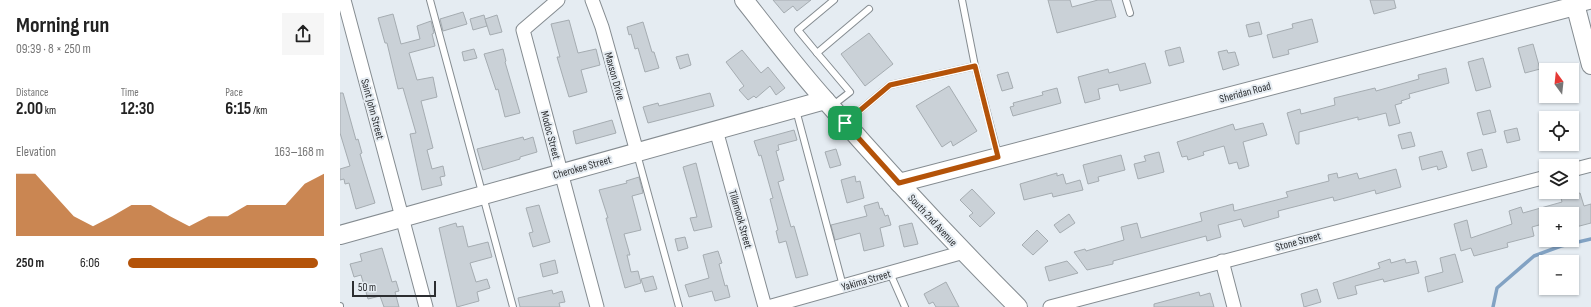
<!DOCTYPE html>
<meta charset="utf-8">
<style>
:root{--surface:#fff;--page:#f6f6f6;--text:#222;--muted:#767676;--accent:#b45309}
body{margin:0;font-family:"Sofia Sans Condensed",sans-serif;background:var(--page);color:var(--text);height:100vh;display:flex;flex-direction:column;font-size:15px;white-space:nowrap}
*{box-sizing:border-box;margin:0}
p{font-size:13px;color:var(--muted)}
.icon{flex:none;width:22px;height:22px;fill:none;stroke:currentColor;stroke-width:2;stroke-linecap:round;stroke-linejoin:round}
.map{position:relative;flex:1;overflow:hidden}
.details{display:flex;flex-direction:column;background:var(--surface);width:340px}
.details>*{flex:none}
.needle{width:26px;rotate:345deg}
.fabs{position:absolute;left:1199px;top:63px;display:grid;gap:8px}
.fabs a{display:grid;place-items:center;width:40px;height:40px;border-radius:0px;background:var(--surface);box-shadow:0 1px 3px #0004;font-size:20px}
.scale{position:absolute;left:12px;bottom:10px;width:84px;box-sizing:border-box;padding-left:4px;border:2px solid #2c2e31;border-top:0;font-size:11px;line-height:14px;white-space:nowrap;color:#2c2e31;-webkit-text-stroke:3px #e5ecf2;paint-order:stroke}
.pin{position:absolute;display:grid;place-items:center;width:34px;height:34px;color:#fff;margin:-17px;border-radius:8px;box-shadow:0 2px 6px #0006}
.round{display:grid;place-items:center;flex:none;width:42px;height:42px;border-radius:0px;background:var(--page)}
.headline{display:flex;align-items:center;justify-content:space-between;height:68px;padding:0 16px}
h1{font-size:22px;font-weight:700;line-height:30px}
.figures{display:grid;grid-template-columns:repeat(3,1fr);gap:6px;height:68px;padding:4px 16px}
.figures div{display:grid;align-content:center}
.figures b{font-size:17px;font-weight:700}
.figures small{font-size:11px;font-weight:400}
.figures p{font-size:11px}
.chart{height:112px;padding:8px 16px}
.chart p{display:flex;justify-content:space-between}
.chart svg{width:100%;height:72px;margin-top:4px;fill:var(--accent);opacity:.7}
ul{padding:0 16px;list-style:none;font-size:13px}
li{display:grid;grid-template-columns:64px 48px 1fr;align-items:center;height:30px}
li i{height:10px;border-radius:5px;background:var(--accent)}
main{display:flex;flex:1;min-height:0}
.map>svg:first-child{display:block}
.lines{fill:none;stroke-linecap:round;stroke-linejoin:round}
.stream{stroke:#82a2c3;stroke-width:3.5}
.building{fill:#cad1d7;stroke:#a5acb1}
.lane-casing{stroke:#858c91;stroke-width:8}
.street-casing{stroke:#858c91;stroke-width:15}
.secondary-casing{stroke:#858c91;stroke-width:20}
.lane{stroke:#fff;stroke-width:6}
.street{stroke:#fff;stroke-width:13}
.secondary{stroke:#fff;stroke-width:18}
.route-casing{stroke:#fff;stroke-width:8}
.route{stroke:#b45309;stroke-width:5}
.labels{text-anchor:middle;stroke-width:4;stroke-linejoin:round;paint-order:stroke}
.street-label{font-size:11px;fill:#2c2e31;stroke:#e5ecf2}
</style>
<main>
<section class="details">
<div class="headline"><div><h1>Morning run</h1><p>09:39 · 8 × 250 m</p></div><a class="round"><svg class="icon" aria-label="share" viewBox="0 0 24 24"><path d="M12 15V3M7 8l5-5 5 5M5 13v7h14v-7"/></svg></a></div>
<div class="figures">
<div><p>Distance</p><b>2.00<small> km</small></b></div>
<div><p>Time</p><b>12:30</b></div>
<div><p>Pace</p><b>6:15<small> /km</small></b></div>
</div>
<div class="chart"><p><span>Elevation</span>163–168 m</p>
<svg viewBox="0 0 160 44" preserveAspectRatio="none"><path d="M0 44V6L10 6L20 19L30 32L40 38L50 32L60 25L70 25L80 32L90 38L100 32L110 32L120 25L130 25L140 25L150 12L160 6V44z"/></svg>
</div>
<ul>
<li><b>250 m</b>6:06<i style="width:97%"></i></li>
</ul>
</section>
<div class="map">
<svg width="1251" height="307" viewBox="0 0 1251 307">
<rect width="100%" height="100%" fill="#e5ecf2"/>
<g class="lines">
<polyline class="stream" points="1153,307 1157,288 1194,256 1221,246 1251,239"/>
</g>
<g class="building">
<polygon points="433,0 471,0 457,11 453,6 444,13"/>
<polygon points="708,0 730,0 732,7 758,0 771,0 776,17 717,33"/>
<polygon points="1030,0 1054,0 1056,8 1034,14"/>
<polygon points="123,12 127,24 103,31 100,19"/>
<polygon points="53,14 61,44 80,39 77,26 91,21 94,33 92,34 95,46 69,53 77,80 93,77 97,97 81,101 93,148 87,150 92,169 103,166 105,176 100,177 102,185 82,190 70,134 76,133 63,88 58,89 47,43 45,43 38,18"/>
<polygon points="144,15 147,26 133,30 130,19"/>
<polygon points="157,15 162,32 150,35 145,19"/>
<polygon points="972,19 978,42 948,50 949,54 933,58 927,35 953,28 952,24"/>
<polygon points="229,20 238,53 256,49 260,65 241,70 247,92 229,97 217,57 220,57 211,24"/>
<polygon points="303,22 312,52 314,52 319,68 305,72 298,48 295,49 291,34 289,35 287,27"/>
<polygon points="919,22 922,34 909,37 906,25"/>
<polygon points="529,33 553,64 525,86 501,54"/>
<polygon points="1193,44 1200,69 1185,73 1178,48"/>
<polygon points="840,47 844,62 829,66 825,51"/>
<polygon points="134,49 137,58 124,61 122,52"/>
<polygon points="163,49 166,61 165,62 180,113 165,117 158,89 156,90 144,54"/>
<polygon points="402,50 421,73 428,67 445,88 436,95 430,86 416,98 414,96 408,100 399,90 404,86 386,62"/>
<polygon points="887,50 888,53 895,52 899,65 883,70 878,52"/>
<polygon points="348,54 351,65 340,69 336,57"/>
<polygon points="1143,58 1151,87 1136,91 1128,62"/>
<polygon points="805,63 811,83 780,91 778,84 758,89 760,99 745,103 738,77 768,69 769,73"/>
<polygon points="1106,68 1109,83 1069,94 1070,98 1061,101 1062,103 1055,105 1060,123 1049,126 1046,113 1018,120 1018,117 959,132 959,144 956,144 947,113 960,109 961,114 995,105 994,98 1035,88 1036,91 1079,79 1078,75"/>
<polygon points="668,72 673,88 662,91 657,75"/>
<polygon points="609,86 637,131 613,146 611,141 602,147 576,106"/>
<polygon points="717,88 721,103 673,116 670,107 674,106 673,103 703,95 702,92"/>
<polygon points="0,93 3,93 16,140 18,139 22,153 20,154 35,203 16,209 9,183 5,184 4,179 0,180 0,169 10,166 0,133"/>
<polygon points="370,93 374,106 308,123 303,107 318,103 319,106"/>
<polygon points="1150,110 1156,132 1143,135 1137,113"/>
<polygon points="272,120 276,133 236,144 233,131"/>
<polygon points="923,123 927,135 903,142 909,166 899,169 897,162 889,164 884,146 863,152 864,155 848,160 847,156 842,157 837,142 893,124 895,130"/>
<polygon points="1177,128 1180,140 1167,143 1164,131"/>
<polygon points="454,130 457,140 438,145 439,150 436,151 444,180 438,182 451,227 454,226 468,275 456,278 446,241 439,243 436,231 438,230 430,199 433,198 421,155 419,156 414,141"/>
<polygon points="1071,132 1075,146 1062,149 1058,135"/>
<polygon points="183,137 184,140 193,137 197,152 180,157 180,159 143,170 137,149"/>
<polygon points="496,149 501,165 490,168 485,152"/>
<polygon points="1142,149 1147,167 1132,171 1127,153"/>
<polygon points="1102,151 1107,167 1098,170 1097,166 1082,170 1079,157"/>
<polygon points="819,152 824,172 798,179 794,164 806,161 804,156"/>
<polygon points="781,155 785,170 758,177 759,181 748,184 743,165"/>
<polygon points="356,163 372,227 354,231 350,218 357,217 343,167"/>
<polygon points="1056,169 1061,187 1036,194 1035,190 994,201 993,197 938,211 939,217 904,227 901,219 878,225 881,237 867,241 866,236 773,261 773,264 747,270 734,252 745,249 746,251 784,240 781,227 797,223 801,238 862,221 860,213 893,204 894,211 948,197 946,192 989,181 988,175 997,173 998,178 1017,173 1019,179"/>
<polygon points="717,173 717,176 723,174 726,184 740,180 743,190 713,197 712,193 684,200 680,184"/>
<polygon points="515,176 516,182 520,181 524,198 507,203 501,180"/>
<polygon points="299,177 303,193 292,196 301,230 284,234 290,255 287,255 291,272 298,271 301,283 285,288 266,218 268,218 259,190 287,183 286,181"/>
<polygon points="632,189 655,213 640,227 629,216 633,213 620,200"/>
<polygon points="1240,193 1244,206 1251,204 1251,223 1232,228 1232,214 1206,214 1206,223 1192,227 1194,236 1167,243 1168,247 1134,256 1131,248 1121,251 1114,224 1127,220 1131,238 1172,224 1169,211 1181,207 1183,213 1222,202 1221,198"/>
<polygon points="538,202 540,209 542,208 545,216 548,215 551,225 540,228 544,246 524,251 520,233 495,240 491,225 527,216 524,206"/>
<polygon points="199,205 210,242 193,247 189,233 193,232 186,208"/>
<polygon points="729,214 735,223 720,233 714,225"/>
<polygon points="116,223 117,227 123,226 128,247 148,242 152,257 130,263 136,282 147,279 150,288 137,292 139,301 117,307 99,228"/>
<polygon points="572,223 578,244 564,247 559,226"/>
<polygon points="697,230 708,241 693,255 682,245"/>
<polygon points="345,237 348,248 338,251 335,239"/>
<polygon points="42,248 52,282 56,281 59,291 55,292 59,307 44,307 40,296 28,299 21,275 14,277 10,264 22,261 20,254"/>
<polygon points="378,251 382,263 379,264 385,286 387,285 390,297 375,301 372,291 349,297 345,285 369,278 363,255"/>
<polygon points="1115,254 1123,282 1088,292 1085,277 1103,272 1100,258"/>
<polygon points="1050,259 1051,263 1065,259 1066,263 1076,261 1079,273 1044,282 1043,279 1015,286 1017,294 998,299 993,283 1040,268 1038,263"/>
<polygon points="215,260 218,273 203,277 200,264"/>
<polygon points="727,261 738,273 709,281 705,267"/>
<polygon points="313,276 317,289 305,292 301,279"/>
<polygon points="606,282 619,307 596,307 593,302 589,304 584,294"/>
<polygon points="977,289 981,302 964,307 961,294"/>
<polygon points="212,290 213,294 222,291 225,302 219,303 220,307 180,307 178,298"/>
<polygon points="859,292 860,296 870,293 874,307 814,307 814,304"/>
</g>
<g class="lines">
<g class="lane-casing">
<g id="lane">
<polyline points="90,0 173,307"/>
<polyline points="622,0 635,66"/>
<polyline points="786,0 790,13"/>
<polyline points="477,53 458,30 494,0"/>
<polyline points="492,106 510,92 477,53 529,9"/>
<polyline points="456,110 503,286"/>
<polyline points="506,122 550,85 635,66 658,155"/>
<polyline points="297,154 339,307"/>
<polyline points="550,273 565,307"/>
<polyline points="0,306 0,307"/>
</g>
</g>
<g class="street-casing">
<g id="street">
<polyline points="4,0 86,307"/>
<polyline points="218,0 183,30 257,307"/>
<polyline points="252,0 262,27 297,152"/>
<polyline points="1235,6 1251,2"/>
<polyline points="376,130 425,307"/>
<polyline points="1232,170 1251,165"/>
<polyline points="882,261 894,307"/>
<polyline points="428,307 624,252"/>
<polyline points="710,307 1206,177"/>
</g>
</g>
<g class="secondary-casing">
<g id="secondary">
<path d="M 404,0 C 431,34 457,69 486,101 C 548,172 612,241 678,307"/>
<polyline points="1234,0 1251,65"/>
<polyline points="559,183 1235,6"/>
<polyline points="0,235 485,100"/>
</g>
</g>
<use href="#lane" class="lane"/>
<use href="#street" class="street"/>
<use href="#secondary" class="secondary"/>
</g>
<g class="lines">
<g class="route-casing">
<polygon id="route" points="635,66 658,157 559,183 505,123 550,85"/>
</g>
<use href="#route" class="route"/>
</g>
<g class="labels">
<g class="street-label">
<text transform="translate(275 76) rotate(74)" y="4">Maxson Drive</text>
<text transform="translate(905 92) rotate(-15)" y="4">Sheridan Road</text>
<text transform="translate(33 109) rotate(75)" y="4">Saint John Street</text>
<text transform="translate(211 135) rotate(75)" y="4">Modoc Street</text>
<text transform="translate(242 167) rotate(-16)" y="4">Cherokee Street</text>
<text transform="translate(401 219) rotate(74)" y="4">Tillamook Street</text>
<text transform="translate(593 220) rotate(47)" y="4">South 2nd Avenue</text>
<text transform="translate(958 241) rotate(-15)" y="4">Stone Street</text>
<text transform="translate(526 280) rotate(-16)" y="4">Yakima Street</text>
</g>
</g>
</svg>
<div class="fabs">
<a><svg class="needle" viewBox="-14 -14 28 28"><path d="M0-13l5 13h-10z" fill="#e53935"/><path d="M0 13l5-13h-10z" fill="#767676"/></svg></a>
<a><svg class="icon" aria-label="locate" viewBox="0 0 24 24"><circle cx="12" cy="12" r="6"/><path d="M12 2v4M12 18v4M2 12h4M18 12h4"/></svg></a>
<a><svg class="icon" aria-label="layers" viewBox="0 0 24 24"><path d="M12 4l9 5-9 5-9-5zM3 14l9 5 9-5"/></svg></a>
<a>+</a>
<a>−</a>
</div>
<div class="scale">50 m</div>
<div class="pin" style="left:505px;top:123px;background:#1e9e55"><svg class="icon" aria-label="arrive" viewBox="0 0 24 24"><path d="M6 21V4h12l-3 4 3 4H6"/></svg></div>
</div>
</main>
